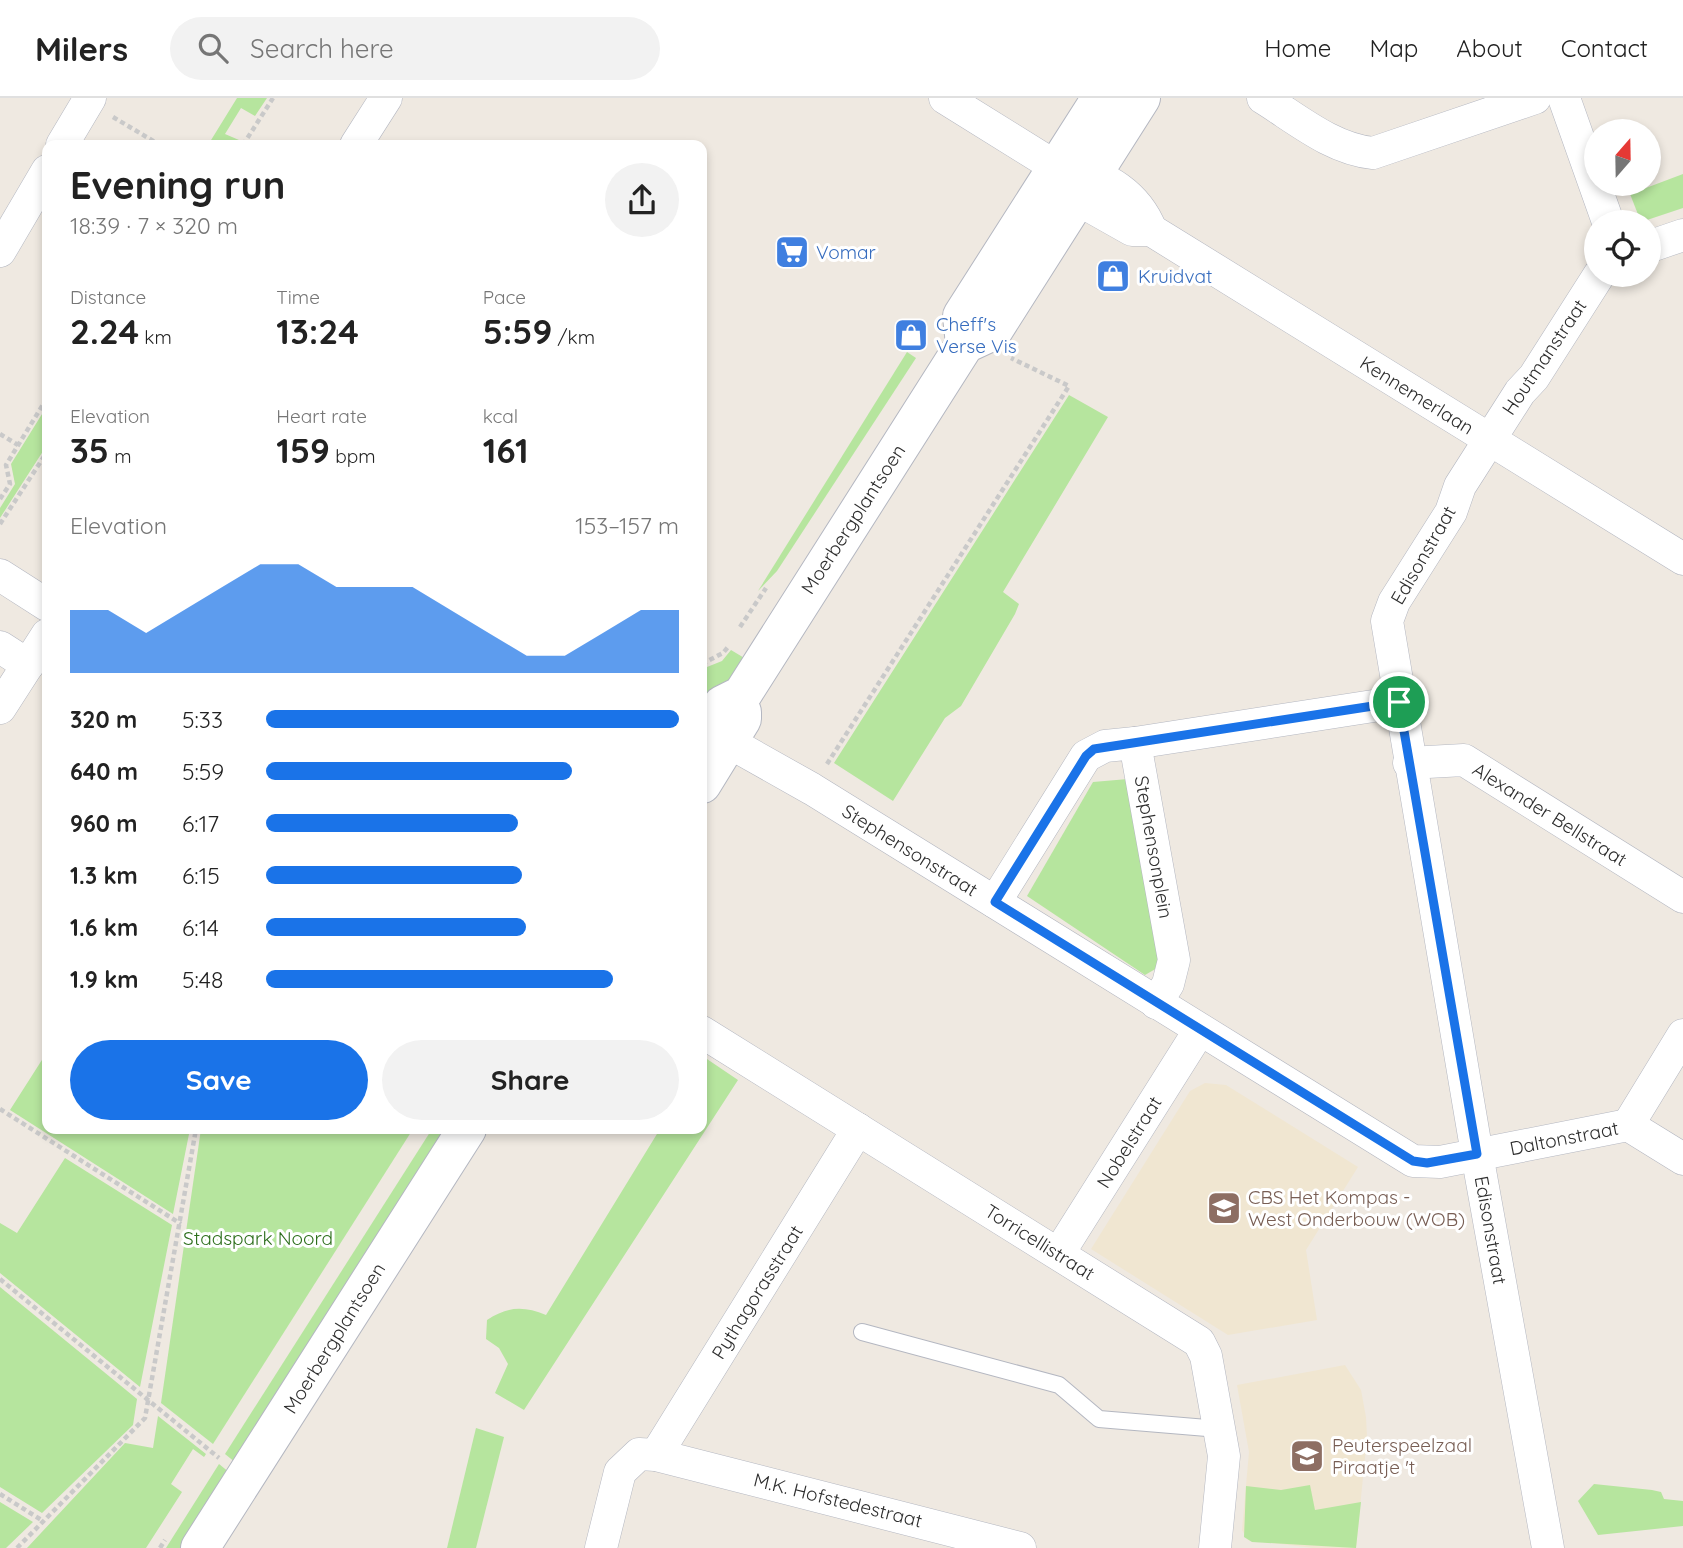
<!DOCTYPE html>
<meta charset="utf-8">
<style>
:root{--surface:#fff;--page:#f2f2f2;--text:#222;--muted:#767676;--line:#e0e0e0;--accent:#1a73e8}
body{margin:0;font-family:Quicksand,sans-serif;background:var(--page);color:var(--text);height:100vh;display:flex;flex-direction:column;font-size:26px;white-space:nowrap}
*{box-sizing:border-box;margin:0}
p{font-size:23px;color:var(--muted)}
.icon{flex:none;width:38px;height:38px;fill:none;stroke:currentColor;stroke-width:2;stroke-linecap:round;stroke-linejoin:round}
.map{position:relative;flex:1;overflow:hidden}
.drawer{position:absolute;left:42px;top:42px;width:665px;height:994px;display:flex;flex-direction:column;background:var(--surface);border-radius:14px;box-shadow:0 4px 10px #0003}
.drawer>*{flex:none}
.needle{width:46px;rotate:20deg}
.tools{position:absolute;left:1584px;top:21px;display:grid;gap:14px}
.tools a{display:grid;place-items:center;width:77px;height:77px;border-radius:50%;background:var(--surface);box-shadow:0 4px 10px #0003;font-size:35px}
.pin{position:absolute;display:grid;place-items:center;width:60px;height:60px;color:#fff;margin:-30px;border:4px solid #fff;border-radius:50%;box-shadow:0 2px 7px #0007}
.round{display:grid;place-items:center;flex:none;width:74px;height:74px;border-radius:37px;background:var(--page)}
.overview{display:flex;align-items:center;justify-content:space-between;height:119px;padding:0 28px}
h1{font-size:38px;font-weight:700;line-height:52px}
.metrics{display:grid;grid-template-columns:repeat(3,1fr);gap:10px;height:119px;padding:7px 28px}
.metrics div{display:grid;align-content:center}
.metrics b{font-size:35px;font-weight:700}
.metrics small{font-size:19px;font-weight:400}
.metrics p{font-size:19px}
.chart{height:196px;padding:14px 28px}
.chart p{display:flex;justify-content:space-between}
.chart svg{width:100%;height:126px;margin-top:7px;fill:var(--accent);opacity:.7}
.action{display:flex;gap:14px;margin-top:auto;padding:14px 28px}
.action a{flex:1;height:80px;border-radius:42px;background:var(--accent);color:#fff;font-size:28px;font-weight:700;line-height:80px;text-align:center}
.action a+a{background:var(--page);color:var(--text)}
ul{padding:0 28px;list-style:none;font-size:23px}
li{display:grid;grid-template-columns:112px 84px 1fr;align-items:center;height:52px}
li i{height:18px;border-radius:9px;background:var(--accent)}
header{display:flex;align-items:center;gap:42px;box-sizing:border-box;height:98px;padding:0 35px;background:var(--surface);border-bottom:2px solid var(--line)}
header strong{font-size:33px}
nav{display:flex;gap:38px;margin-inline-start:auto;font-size:24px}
.search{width:490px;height:63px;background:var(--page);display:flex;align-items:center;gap:18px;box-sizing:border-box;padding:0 24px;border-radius:38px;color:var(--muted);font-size:26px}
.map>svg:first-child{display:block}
.education{fill:#f0e6d1}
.green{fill:#b6e59e}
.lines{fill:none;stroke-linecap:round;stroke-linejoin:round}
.lane-casing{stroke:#b4b7c1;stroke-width:18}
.street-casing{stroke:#b4b7c1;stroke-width:33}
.secondary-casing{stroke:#b4b7c1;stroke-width:40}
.path{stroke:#c9c9c9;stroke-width:4.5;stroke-dasharray:5 3.5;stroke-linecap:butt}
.lane{stroke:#fff;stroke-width:16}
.street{stroke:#fff;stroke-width:32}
.secondary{stroke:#fff;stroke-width:38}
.route-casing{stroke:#fff;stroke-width:14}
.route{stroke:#1a73e8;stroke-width:9}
.labels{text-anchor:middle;stroke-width:6;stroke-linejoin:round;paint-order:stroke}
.shop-label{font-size:19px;fill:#366cbe;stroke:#fff;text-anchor:start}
.street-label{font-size:19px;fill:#2e2e2e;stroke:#fff}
.education-label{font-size:19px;fill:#785e54;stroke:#fff;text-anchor:start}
.park-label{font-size:19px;fill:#2c6e1b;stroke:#fff}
</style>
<header>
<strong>Milers</strong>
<div class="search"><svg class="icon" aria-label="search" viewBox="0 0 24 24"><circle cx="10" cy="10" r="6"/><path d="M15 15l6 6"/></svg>Search here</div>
<nav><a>Home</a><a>Map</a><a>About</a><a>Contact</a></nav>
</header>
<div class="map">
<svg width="1683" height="1450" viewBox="0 0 1683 1450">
<rect width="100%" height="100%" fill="#efe9e1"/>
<g class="education">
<polygon points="1205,985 1226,987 1358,1069 1306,1152 1317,1222 1228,1237 1091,1151 1190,993"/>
<polygon points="1345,1267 1361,1292 1366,1319 1367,1339 1356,1450 1313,1450 1248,1442 1242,1432 1249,1354 1237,1287"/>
</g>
<g class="green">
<polygon points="237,0 267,0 255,18 241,10 225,36 239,42 236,47 208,47"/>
<polygon points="1683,76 1683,110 1641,124 1630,96"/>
<polygon points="907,254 916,260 777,473 758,493"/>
<polygon points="1069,297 1108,319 1003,494 1019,506 1015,516 961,608 945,620 893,703 834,665"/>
<polygon points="47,308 47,347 0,420 0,410 15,386 11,366"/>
<polygon points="731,552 746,561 702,621 702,571 722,563"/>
<polygon points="1128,681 1164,866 1145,877 1027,798 1093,684"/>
<polygon points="47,954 47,1031 190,1031 173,1116 10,1012"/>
<path d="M 704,959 L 738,982 L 524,1312 L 495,1295 L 508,1266 L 499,1250 L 486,1241 L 487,1222 C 508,1208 524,1208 546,1217 L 660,1031 L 702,1031 Z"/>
<polygon points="201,1031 413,1031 213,1346 161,1305"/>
<polygon points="432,1031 448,1031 236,1365 225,1356"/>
<polygon points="65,1060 172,1127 140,1289 0,1175 0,1125 17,1135"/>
<polygon points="0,1189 137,1301 133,1327 42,1415 0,1389"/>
<polygon points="158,1318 206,1356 204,1359 193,1351 171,1386 182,1394 146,1450 27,1450 125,1345 153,1350"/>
<polygon points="476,1330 504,1339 476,1450 447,1450"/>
<polygon points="219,1366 230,1375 182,1450 166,1450"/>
<polygon points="1594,1386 1652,1392 1661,1394 1664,1401 1683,1403 1683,1428 1598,1437 1578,1403"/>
<polygon points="1310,1387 1315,1412 1361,1404 1356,1450 1252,1444 1244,1439 1246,1388 1281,1392"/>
<polygon points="0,1404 33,1424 6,1450 0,1450"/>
</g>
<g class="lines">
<g class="lane-casing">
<polyline id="lane" points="862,1234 1059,1287 1099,1321 1219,1331"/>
</g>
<g class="street-casing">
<g id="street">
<polyline points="945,0 1056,69 1077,101 1132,132 1151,132 1683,461"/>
<path d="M 1263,0 C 1297,21 1332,51 1373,55 L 1535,0"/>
<polyline points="1564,0 1608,124"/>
<polyline points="62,47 90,0"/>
<polyline points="356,47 386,0"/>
<path d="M 1070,71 C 1106,77 1137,97 1151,132"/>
<polyline points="1648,149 1683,137"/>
<polyline points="0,153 47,73"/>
<polyline points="0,477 47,507"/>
<polyline points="0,549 28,567"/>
<polyline points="0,610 47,537"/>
<polyline points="709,633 812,691 1413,1063 1440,1064 1628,1027 1683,1061"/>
<polyline points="1135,645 1399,604"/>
<polyline points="1409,665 1464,662 1683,799"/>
<polyline points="995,804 1086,658 1105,648 1135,645 1174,862 1168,886 1156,905"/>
<polyline points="702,934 1199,1244 1206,1258 1224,1358 1215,1450"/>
<polyline points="1628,1027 1683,937"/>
<polyline points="1059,1155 1199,933"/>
<polyline points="656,1357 858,1031"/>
<polyline points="601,1450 620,1374 639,1356 656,1357 1020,1450"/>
<polyline points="1548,1450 1477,1056 1387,523 1394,504 1451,414 1460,388 1520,294 1534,279 1599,177"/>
</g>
</g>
<g class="secondary-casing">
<g id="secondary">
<polyline points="965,246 962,218 1101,0"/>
<polyline points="702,639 722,607 742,597 965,246 993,233 1141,0"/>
<polyline points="702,686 742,621 742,614"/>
<polyline points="200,1450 467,1031"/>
</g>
</g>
<g class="path">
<polyline points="113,19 160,47"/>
<polyline points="243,47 273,0"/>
<polyline points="0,336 18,347"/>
<polyline points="0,401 10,386 6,367 47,300"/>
<polyline points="0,426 47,354"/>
<polyline points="740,529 766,490"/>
<polyline points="702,566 723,555 728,549"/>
<polyline points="827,666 1069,288 1011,260"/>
<polyline points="0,1011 181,1126"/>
<polyline points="0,1181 219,1360"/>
<polyline points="0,1396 43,1423"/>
<polyline points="17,1450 145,1320 196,1031"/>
<polyline points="160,1450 165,1442"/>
</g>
<use href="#lane" class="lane"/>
<use href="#street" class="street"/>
<use href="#secondary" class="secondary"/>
</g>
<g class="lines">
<g class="route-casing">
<polygon id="route" points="1399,604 1477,1056 1427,1065 1413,1063 995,804 1086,658 1094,651"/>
</g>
<use href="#route" class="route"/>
</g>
<defs>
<g id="supermarket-square" transform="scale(1.75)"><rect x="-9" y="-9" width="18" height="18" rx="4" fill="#3f7fe0" stroke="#fff"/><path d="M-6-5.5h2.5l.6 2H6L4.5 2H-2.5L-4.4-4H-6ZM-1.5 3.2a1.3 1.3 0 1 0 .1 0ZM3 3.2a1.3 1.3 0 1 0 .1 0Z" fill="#fff"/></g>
<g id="shop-square" transform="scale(1.75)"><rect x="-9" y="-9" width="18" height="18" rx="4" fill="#3f7fe0" stroke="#fff"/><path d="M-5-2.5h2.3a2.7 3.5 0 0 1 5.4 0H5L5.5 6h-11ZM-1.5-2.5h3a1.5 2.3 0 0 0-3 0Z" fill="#fff"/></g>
<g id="school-square" transform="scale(1.75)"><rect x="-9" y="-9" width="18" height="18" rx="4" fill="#8d6e63" stroke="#fff"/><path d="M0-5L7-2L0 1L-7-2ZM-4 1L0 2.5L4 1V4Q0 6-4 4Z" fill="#fff"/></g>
</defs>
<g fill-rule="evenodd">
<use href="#supermarket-square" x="792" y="154"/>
<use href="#shop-square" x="1113" y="178"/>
<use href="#shop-square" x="911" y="237"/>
<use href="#school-square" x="1224" y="1110"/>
<use href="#school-square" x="1307" y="1358"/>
</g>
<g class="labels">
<g class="shop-label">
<text x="816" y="161">Vomar</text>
<text x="1138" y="185">Kruidvat</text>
<text x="936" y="233">Cheff's<tspan x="936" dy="22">Verse Vis</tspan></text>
</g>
<g class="street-label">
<text transform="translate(1544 259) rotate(-56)" y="7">Houtmanstraat</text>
<text transform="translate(1417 297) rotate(32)" y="7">Kennemerlaan</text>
<text transform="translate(853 421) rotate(-57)" y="7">Moerbergplantsoen</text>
<text transform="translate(1423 457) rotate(-60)" y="7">Edisonstraat</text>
<text transform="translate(1550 716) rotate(32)" y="7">Alexander Bellstraat</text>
<text transform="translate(1154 749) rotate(80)" y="7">Stephensonplein</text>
<text transform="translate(910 752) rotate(32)" y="7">Stephensonstraat</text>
<text transform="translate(1564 1040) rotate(-11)" y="7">Daltonstraat</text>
<text transform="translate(1129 1044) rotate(-58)" y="7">Nobelstraat</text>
<text transform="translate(1491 1132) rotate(80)" y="7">Edisonstraat</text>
<text transform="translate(1040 1144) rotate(32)" y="7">Torricellistraat</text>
<text transform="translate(757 1194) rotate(-58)" y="7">Pythagorasstraat</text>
<text transform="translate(334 1240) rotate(-58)" y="7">Moerbergplantsoen</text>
<text transform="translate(838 1402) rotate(14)" y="7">M.K. Hofstedestraat</text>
</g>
<g class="education-label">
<text x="1248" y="1106">CBS Het Kompas -<tspan x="1248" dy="22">West Onderbouw (WOB)</tspan></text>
<text x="1332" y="1354">Peuterspeelzaal<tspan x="1332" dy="22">Piraatje 't</tspan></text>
</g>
<g class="park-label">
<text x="258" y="1147">Stadspark Noord</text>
</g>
</g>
</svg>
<div class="tools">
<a><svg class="needle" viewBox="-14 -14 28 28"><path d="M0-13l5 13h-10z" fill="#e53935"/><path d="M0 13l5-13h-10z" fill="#767676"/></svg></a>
<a><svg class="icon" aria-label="locate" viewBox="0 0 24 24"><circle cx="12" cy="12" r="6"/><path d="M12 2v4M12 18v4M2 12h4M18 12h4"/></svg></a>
</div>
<div class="pin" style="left:1399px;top:604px;background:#1e9e55"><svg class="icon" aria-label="arrive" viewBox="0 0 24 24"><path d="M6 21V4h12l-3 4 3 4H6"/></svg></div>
<section class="drawer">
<div class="overview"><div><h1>Evening run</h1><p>18:39 · 7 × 320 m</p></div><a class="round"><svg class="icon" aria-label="share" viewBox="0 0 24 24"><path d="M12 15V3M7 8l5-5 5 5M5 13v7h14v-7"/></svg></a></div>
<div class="metrics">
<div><p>Distance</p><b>2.24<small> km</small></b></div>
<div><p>Time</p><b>13:24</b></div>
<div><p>Pace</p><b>5:59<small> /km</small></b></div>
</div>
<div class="metrics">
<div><p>Elevation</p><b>35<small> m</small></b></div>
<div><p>Heart rate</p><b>159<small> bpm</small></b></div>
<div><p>kcal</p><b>161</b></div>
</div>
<div class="chart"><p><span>Elevation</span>153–157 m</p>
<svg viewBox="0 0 160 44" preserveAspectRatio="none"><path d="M0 44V22L10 22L20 30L30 22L40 14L50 6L60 6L70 14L80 14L90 14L100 22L110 30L120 38L130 38L140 30L150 22L160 22V44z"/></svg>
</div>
<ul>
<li><b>320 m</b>5:33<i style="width:100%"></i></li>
<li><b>640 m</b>5:59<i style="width:74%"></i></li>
<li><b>960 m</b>6:17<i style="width:61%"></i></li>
<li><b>1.3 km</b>6:15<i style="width:62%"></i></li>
<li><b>1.6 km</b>6:14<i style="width:63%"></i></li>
<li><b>1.9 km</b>5:48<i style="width:84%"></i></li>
</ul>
<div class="action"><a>Save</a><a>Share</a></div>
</section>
</div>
